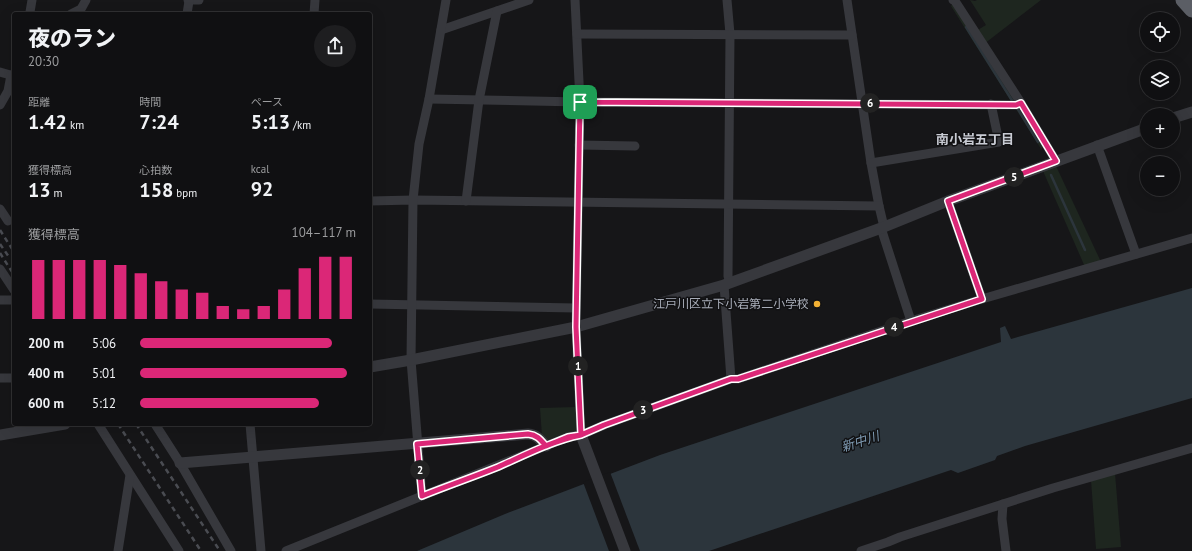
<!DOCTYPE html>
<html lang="ja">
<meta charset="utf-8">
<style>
:root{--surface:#101012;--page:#1e1e20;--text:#f1f3f6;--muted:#9c9d9f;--line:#303032;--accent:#db2777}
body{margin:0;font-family:"PT Sans","Noto Sans JP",sans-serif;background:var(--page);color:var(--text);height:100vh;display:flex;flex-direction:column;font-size:15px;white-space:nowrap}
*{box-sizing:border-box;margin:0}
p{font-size:13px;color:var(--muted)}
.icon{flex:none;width:22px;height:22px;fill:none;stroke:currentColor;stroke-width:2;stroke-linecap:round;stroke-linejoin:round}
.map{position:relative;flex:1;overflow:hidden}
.side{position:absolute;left:12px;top:12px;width:360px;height:414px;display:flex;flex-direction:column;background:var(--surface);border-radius:4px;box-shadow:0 4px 16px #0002,0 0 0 1px var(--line)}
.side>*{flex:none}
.fabs{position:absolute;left:1140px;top:12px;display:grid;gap:8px}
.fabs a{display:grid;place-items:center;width:40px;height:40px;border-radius:50%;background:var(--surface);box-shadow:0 4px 16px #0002,0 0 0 1px var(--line);font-size:20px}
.pin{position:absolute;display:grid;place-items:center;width:34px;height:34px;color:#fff;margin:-17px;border-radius:8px;box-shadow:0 2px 6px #0006}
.km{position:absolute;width:20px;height:20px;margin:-10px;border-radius:50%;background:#222;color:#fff;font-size:11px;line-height:20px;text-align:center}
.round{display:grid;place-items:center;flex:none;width:42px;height:42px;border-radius:21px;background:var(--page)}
.summary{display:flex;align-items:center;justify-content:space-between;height:68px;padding:0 16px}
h1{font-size:22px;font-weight:800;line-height:30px}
.figures{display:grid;grid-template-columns:repeat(3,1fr);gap:6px;height:68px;padding:4px 16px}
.figures div{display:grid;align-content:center}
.figures b{font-size:20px;font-weight:800}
.figures small{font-size:11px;font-weight:400}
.figures p{font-size:11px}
.chart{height:112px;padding:8px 16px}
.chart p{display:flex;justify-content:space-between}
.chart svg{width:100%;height:72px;margin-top:4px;stroke:var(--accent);stroke-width:6}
ul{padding:0 16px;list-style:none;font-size:13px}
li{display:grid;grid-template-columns:64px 48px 1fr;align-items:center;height:30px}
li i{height:10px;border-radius:5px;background:var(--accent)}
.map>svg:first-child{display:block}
.green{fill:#1e261f}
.water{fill:#2c353c}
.pier{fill:#161618}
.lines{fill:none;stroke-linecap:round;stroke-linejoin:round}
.stream{stroke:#2c353c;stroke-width:2.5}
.minor{stroke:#37383d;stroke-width:9}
.tertiary{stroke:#37383d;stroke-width:11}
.trunk{stroke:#5b5e65;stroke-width:15}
.rail{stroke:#4a4c52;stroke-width:2.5;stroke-dasharray:5 4;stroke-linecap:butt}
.route-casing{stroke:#fff;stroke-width:8}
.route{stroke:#db2777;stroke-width:5}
.poi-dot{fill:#f2b134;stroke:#111113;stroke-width:1.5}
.labels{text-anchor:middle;stroke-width:3;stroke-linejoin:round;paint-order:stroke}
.poi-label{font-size:12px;fill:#a8adb8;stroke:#111113;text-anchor:end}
.neighbourhood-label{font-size:13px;font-weight:bold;fill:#c9ccd4;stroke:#111113}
.water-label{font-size:13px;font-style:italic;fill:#7f9bb3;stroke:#111113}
</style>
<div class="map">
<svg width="1192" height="551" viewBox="0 0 1192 551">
<rect width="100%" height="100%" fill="#161618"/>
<g class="green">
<polygon points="970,0 975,1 977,0 1041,0 984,44 976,31 986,25"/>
<polygon points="954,3 1043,147 1041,149 951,6"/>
<polygon points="1056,166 1101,262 1085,267 1043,171"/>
<polygon points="577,407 576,435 549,442 542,436 540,408"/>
<polygon points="1115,473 1121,547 1096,549 1091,480"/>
</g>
<polygon class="water" points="1192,288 1192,398 1025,446 997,456 995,460 958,473 951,470 709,551 417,551 505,514 660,455 1001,342 1000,328 1005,326 1011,339"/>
<polygon class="pier" points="610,472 640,551 609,551 583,482"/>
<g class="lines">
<g class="stream">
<polyline points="966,27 1013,102"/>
<polyline points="1016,106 1038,142"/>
<polyline points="1051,175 1085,250"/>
</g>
<g class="minor">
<polyline points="188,0 199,0"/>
<polyline points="575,0 580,102 576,327 581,435"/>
<polyline points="727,0 730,34 728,276 730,283"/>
<polyline points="847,0 871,163 879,206 884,227"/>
<polyline points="953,0 955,1 1021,103 1056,161"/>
<polyline points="31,14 30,12 32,0"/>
<polyline points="71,14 81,9 86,0"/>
<polyline points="187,14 189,1"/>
<polyline points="314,14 315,0"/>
<polyline points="441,30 529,0"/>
<polyline points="577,34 852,35"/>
<polyline points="0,72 14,76"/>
<polyline points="429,99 580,102 1016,105 1021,103"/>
<polyline points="0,105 8,91 11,75"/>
<polyline points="579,145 635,146"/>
<polyline points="1097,145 1136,254"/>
<polyline points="871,163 999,142 991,104"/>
<polyline points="370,201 413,200 879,206"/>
<polyline points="466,201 479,100 497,11"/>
<polyline points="948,201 982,299"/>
<polyline points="0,209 8,221"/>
<polyline points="0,269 14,290"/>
<polyline points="724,285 731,379"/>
<polyline points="0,300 14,300"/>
<polyline points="370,304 576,308"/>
<polyline points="911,321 982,299 1192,238"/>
<polyline points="0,378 14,378"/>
<polyline points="98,424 179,551"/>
<polyline points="155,424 180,463 231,551"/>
<polyline points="250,424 261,551"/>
<polyline points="422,496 411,360 413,200 419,144 429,99 446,0"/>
<polyline points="1003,504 1002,519 1006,551"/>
<polyline points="118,551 130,475"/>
<polyline points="286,551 568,437 581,435 604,425 731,379 738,379 911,321 881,228"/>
<polyline points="861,551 888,542 900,537 1053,488 1192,448"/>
</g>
<g class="tertiary">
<polyline points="1173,118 1192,112"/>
<polyline points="370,367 411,360 576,327 724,285 884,227 948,201 1147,128"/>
<polyline points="0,435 65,424"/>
<polyline points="581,435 625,551"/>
<path d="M 180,463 L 528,434 C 537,435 540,439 546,446"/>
</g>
<polyline class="trunk" points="1183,0 1192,10"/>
<g class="rail">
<polyline points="0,230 14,252"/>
<polyline points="0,244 9,257"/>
<polyline points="0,253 14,275"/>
<polyline points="118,424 201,551"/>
<polyline points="136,424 220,551"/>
</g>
</g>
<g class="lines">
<g class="route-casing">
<path id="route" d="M 580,102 L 576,327 L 581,435 C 552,441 525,455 498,467 C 473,477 447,486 422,496 L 417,444 L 528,434 C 537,435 540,439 546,446 L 568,437 L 581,435 L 604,425 L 731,379 L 738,379 L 982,299 L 948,201 L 1056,161 L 1021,103 L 1016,105 L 580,102"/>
</g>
<use href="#route" class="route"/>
</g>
<circle class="poi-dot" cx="817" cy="304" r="4"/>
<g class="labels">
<g class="poi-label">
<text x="809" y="308">江戸川区立下小岩第二小学校</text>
</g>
<g class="neighbourhood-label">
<text x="975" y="144">南小岩五丁目</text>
</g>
<g class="water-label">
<text transform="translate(860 441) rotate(-18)" y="5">新中川</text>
</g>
</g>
</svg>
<div class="fabs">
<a><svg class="icon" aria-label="locate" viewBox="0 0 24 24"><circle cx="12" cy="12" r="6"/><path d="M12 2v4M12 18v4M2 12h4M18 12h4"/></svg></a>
<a><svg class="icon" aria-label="layers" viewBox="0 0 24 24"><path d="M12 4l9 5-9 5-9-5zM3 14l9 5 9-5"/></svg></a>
<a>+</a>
<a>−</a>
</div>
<div class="pin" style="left:580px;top:102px;background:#1e9e55"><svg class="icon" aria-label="arrive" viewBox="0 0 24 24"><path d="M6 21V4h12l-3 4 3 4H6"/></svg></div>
<b class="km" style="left:578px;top:366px">1</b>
<b class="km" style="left:420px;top:470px">2</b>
<b class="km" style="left:643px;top:410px">3</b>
<b class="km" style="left:894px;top:327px">4</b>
<b class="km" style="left:1014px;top:177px">5</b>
<b class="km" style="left:870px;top:103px">6</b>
<section class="side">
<div class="summary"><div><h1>夜のラン</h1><p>20:30</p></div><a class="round"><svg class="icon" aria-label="share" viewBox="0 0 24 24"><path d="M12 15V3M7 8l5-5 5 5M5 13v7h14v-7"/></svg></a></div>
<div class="figures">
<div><p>距離</p><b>1.42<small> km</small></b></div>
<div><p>時間</p><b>7:24</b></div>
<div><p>ペース</p><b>5:13<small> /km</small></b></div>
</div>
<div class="figures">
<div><p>獲得標高</p><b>13<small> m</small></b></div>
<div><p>心拍数</p><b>158<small> bpm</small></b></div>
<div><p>kcal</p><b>92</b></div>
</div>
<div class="chart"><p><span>獲得標高</span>104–117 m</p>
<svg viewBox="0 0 160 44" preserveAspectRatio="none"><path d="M5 44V8M15 44V8M25 44V8M35 44V8M45 44V11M55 44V16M65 44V21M75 44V26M85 44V28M95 44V36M105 44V38M115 44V36M125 44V26M135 44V13M145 44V6M155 44V6"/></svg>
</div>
<ul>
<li><b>200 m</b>5:06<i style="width:89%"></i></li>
<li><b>400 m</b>5:01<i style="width:96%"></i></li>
<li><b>600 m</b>5:12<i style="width:83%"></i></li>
</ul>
</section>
</div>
